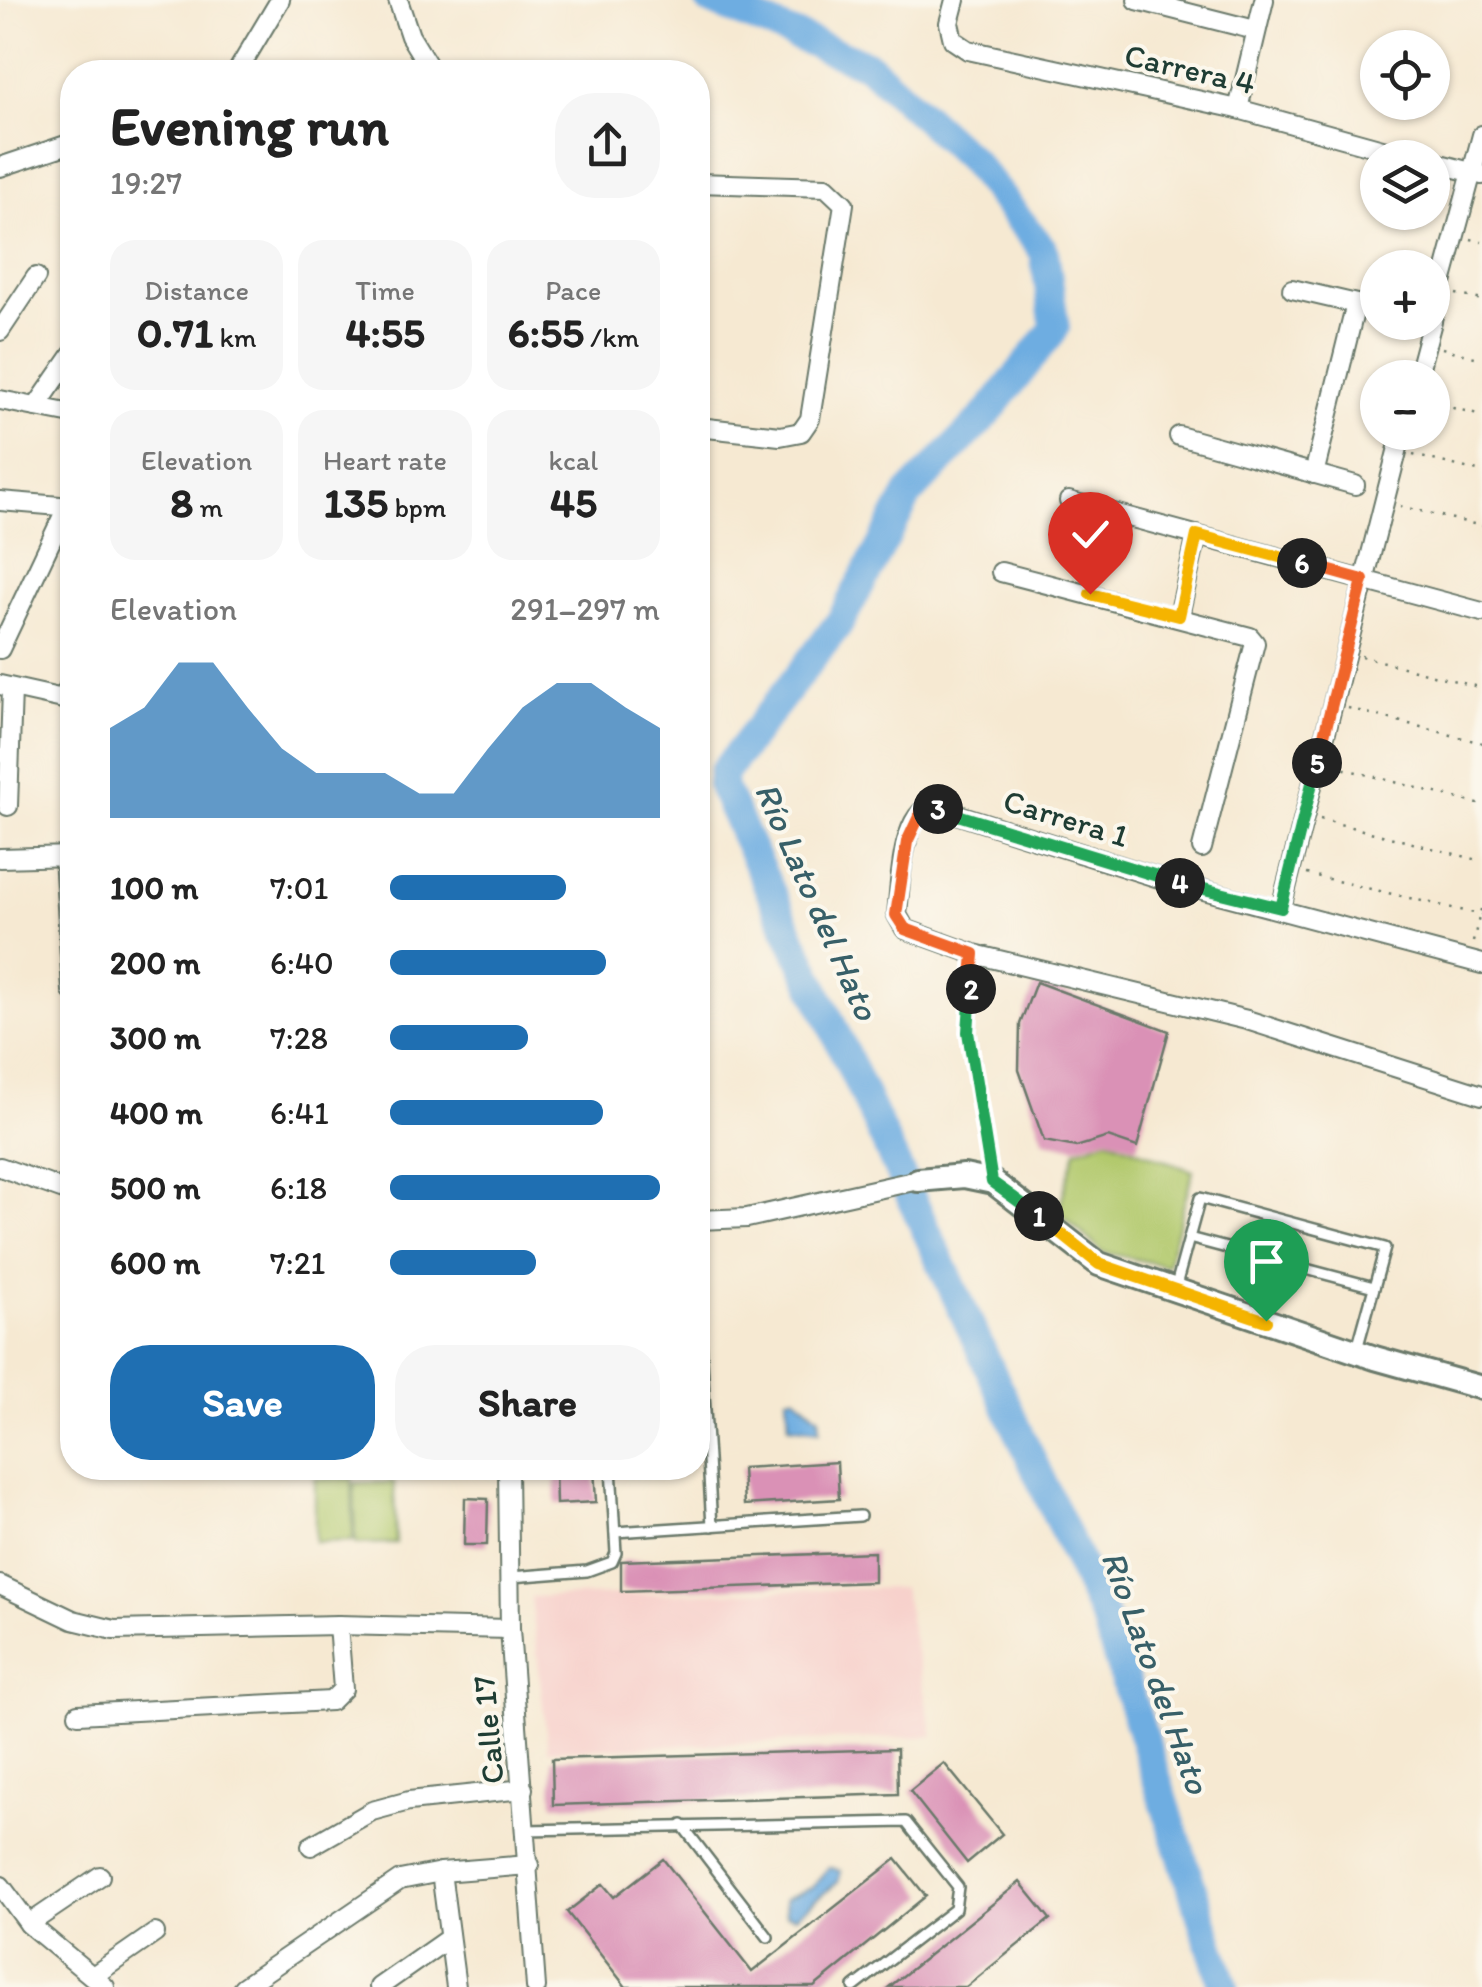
<!DOCTYPE html>
<meta charset="utf-8">
<style>
:root{--surface:#fff;--page:#f6f6f6;--text:#222;--muted:#767676;--accent:#1f6fb2}
body{margin:0;font-family:Itim,sans-serif;background:var(--page);color:var(--text);height:100vh;display:flex;flex-direction:column;font-size:38px;white-space:nowrap}
*{box-sizing:border-box;margin:0}
p{font-size:32px;color:var(--muted)}
.icon{flex:none;width:55px;height:55px;fill:none;stroke:currentColor;stroke-width:2;stroke-linecap:round;stroke-linejoin:round}
.map{position:relative;flex:1;overflow:hidden}
.drawer{position:absolute;left:60px;top:60px;width:650px;height:1420px;display:flex;flex-direction:column;background:var(--surface);border-radius:40px;box-shadow:0 2px 8px #0004}
.drawer>*{flex:none}
.tools{position:absolute;left:1360px;top:30px;display:grid;gap:20px}
.tools a{display:grid;place-items:center;width:90px;height:90px;border-radius:50%;background:var(--surface);box-shadow:0 2px 8px #0004;font-size:50px}
.pin{position:absolute;display:grid;place-items:center;width:85px;height:85px;color:#fff;margin:-102px -42px;border-radius:50% 50% 50% 0;rotate:-45deg;box-shadow:0 0 10px #0007}
.pin .icon{rotate:45deg}
.km{position:absolute;width:50px;height:50px;margin:-25px;border-radius:50%;background:#222;color:#fff;font-size:28px;line-height:50px;text-align:center}
.round{display:grid;place-items:center;flex:none;width:105px;height:105px;border-radius:40px;background:var(--page)}
.summary{display:flex;align-items:center;justify-content:space-between;height:170px;padding:0 50px}
h1{font-size:55px;font-weight:700;line-height:75px}
.figures{display:grid;grid-template-columns:repeat(3,1fr);gap:15px;height:170px;padding:10px 50px}
.figures div{display:grid;align-content:center;border-radius:25px;background:var(--page);text-align:center}
.figures b{font-size:42px;font-weight:700}
.figures small{font-size:28px;font-weight:400}
.figures p{font-size:28px}
.chart{height:280px;padding:20px 50px}
.chart p{display:flex;justify-content:space-between}
.chart svg{width:100%;height:180px;margin-top:10px;fill:var(--accent);opacity:.7}
.primary-button{display:flex;gap:20px;margin-top:auto;padding:20px 50px}
.primary-button a{flex:1;height:115px;border-radius:40px;background:var(--accent);color:#fff;font-size:40px;font-weight:700;line-height:115px;text-align:center}
.primary-button a+a{background:var(--page);color:var(--text)}
ul{padding:0 50px;list-style:none;font-size:32px}
li{display:grid;grid-template-columns:160px 120px 1fr;align-items:center;height:75px}
li i{height:25px;border-radius:12px;background:var(--accent)}
.map>svg:first-child{display:block}
.built{fill:#f7d0cb}
.green{fill:#b2c96d;stroke:#688350;stroke-width:2.5}
.water{fill:#6eade1;stroke:#46758a;stroke-width:2.5}
.lines{fill:none;stroke-linecap:round;stroke-linejoin:round}
.river{stroke:#6eade1;stroke-width:30}
.building{fill:#da91b6}
.service-casing{stroke:#6a796b;stroke-width:14}
.minor-casing{stroke:#6a796b;stroke-width:22}
.tertiary-casing{stroke:#6a796b;stroke-width:28}
.path{stroke:#6a796b;stroke-width:2.5;stroke-dasharray:2.5 8;stroke-linecap:butt}
.service{stroke:#fff;stroke-width:9}
.minor{stroke:#fff;stroke-width:18}
.tertiary{stroke:#fff;stroke-width:22}
.split-1-casing{stroke:#fff;stroke-width:20}
.split-2-casing{stroke:#fff;stroke-width:20}
.split-3-casing{stroke:#fff;stroke-width:20}
.split-4-casing{stroke:#fff;stroke-width:20}
.split-5-casing{stroke:#fff;stroke-width:20}
.split-6-casing{stroke:#fff;stroke-width:20}
.split-7-casing{stroke:#fff;stroke-width:20}
.split-1{stroke:#f5b400;stroke-width:12}
.split-2{stroke:#22a559;stroke-width:12}
.split-3{stroke:#f0652b;stroke-width:12}
.split-4{stroke:#22a559;stroke-width:12}
.split-5{stroke:#22a559;stroke-width:12}
.split-6{stroke:#f0652b;stroke-width:12}
.split-7{stroke:#f5b400;stroke-width:12}
.labels{text-anchor:middle;stroke-width:8;stroke-linejoin:round;paint-order:stroke}
.street-label{font-size:32px;fill:#1f3d34;stroke:#fbf7ec}
.water-label{font-size:35px;font-style:italic;fill:#375f68;stroke:#fbf7ec}
</style>
<div class="map">
<svg width="1482" height="1987" viewBox="0 0 1482 1987">
<rect width="100%" height="100%" fill="#fbf7ec"/>
<filter id="ink" filterUnits="userSpaceOnUse"><feTurbulence type="fractalNoise" baseFrequency=".01" numOctaves="2"/><feDisplacementMap in="SourceGraphic" scale="20" xChannelSelector="R" yChannelSelector="G"/><feConvolveMatrix kernelMatrix="1 2 1 2 8 2 1 2 1" color-interpolation-filters="sRGB"/></filter>
<filter id="wash" filterUnits="userSpaceOnUse"><feTurbulence type="fractalNoise" baseFrequency=".0048" numOctaves="4" result="noise"/><feDisplacementMap in="SourceGraphic" scale="40" xChannelSelector="R" yChannelSelector="G"/><feGaussianBlur stdDeviation="2.25" result="paint"/><feColorMatrix in="noise" values="0 0 0 0 0 0 0 0 0 0 0 0 0 0 0 0 0 1.4 0 .05"/><feComposite in="paint" operator="in"/></filter>
<g filter="url(#wash)">
<rect width="100%" height="100%" fill="#f6e9d2"/>
<polygon class="built" points="903,1588 933,1736 548,1750 531,1597"/>
<g class="green">
<polygon points="1108,1139 1193,1171 1167,1266 1102,1252 1058,1211 1076,1150"/>
<polygon points="352,1478 353,1541 315,1542 315,1479"/>
<polygon points="394,1482 396,1543 356,1544 354,1483"/>
</g>
<g class="water">
<polygon points="795,1396 819,1417 820,1430 789,1426 787,1397"/>
<polygon points="829,1867 841,1871 838,1882 796,1916 786,1914 785,1899 813,1887"/>
</g>
<g class="lines">
<polyline class="river" points="709,0 869,66 971,160 1044,251 1055,328 987,414 909,494 840,622 723,773 722,786 1106,1622 1224,1987"/>
</g>
<g id="blocks">
<g class="building">
<polygon points="1036,982 1169,1031 1137,1147 1108,1137 1076,1147 1044,1141 1019,1070 1020,1024"/>
<polygon points="837,1462 839,1499 744,1505 742,1468"/>
<polygon points="555,1468 594,1468 596,1502 556,1504"/>
<polygon points="465,1498 488,1499 487,1545 464,1545"/>
<polygon points="874,1552 874,1582 621,1591 621,1561"/>
<polygon points="897,1749 898,1794 553,1805 552,1759"/>
<polygon points="944,1763 1002,1834 967,1863 910,1791"/>
<polygon points="663,1859 752,1972 896,1859 926,1896 814,1987 626,1987 567,1912 603,1884 614,1897"/>
<polygon points="1020,1882 1050,1919 966,1987 889,1987"/>
</g>
</g>
</g>
<g filter="url(#ink)">
<use href="#blocks" fill-opacity="0" stroke="#6a796b" stroke-width="2.5"/>
<g class="lines">
<g class="service-casing">
<g id="service">
<polyline points="974,954 969,1032 992,1179"/>
<polyline points="1189,1238 1374,1287"/>
<polyline points="1175,1289 1200,1198 1385,1248 1357,1349"/>
<polyline points="698,1293 712,1526"/>
<polyline points="615,1532 860,1516"/>
<polyline points="511,1577 587,1571 612,1562 616,1553 611,1468"/>
<polyline points="682,1825 768,1937"/>
<polyline points="526,1830 906,1822 958,1887 955,1909 854,1987"/>
</g>
</g>
<g class="minor-casing">
<g id="minor">
<polyline points="398,0 410,36 432,72"/>
<polyline points="955,0 949,23 953,40 968,50 1238,109 1415,158"/>
<polyline points="1137,0 1255,30"/>
<polyline points="237,72 280,0"/>
<polyline points="1238,109 1264,0"/>
<polyline points="1432,162 1482,175"/>
<polyline points="0,167 72,143"/>
<polyline points="698,183 826,187 844,204 810,419 801,432 780,436 698,427"/>
<polyline points="1292,289 1378,309"/>
<polyline points="1432,320 1482,135"/>
<polyline points="0,331 36,277"/>
<polyline points="1417,378 1432,322"/>
<polyline points="0,400 72,414"/>
<polyline points="36,407 72,355"/>
<polyline points="1179,436 1355,485"/>
<polyline points="1314,474 1356,304"/>
<polyline points="0,501 72,507"/>
<polyline points="1069,501 1482,612"/>
<polyline points="1001,572 1250,637 1255,643 1202,848"/>
<polyline points="1179,616 1197,535"/>
<polyline points="0,649 68,505"/>
<polyline points="0,685 72,701"/>
<polyline points="63,699 72,680"/>
<polyline points="8,806 12,690"/>
<polyline points="64,856 72,991"/>
<polyline points="0,858 72,856"/>
<polyline points="1281,908 1402,432"/>
<path d="M 1482,964 L 1159,878 L 931,806 C 901,815 900,888 897,915 L 905,929 L 974,954 L 1247,1020 L 1482,1095"/>
<polyline points="0,1167 72,1193"/>
<polyline points="698,1220 747,1218 918,1180"/>
<polyline points="508,1468 510,1629 536,1987"/>
<polyline points="0,1585 73,1620 114,1630 338,1625 510,1629"/>
<polyline points="78,1714 331,1701 343,1689 338,1625"/>
<polyline points="311,1846 372,1811 409,1801 523,1789"/>
<polyline points="441,1872 456,1987"/>
<polyline points="1,1886 29,1924 105,1987"/>
<polyline points="29,1924 100,1876"/>
<polyline points="93,1976 155,1933"/>
<polyline points="243,1987 400,1880 441,1872 529,1865"/>
<polyline points="379,1987 449,1938"/>
</g>
</g>
<g class="tertiary-casing">
<polyline id="tertiary" points="918,1180 964,1176 993,1182 1099,1264 1375,1358 1482,1388"/>
</g>
<g class="path">
<polyline points="1471,239 1482,242"/>
<polyline points="1456,294 1482,300"/>
<polyline points="1442,348 1482,359"/>
<polyline points="1432,403 1482,415"/>
<polyline points="1413,455 1482,472"/>
<polyline points="1400,506 1482,526"/>
<polyline points="1361,656 1482,688"/>
<polyline points="1348,708 1482,743"/>
<polyline points="1334,766 1482,805"/>
<polyline points="1320,819 1482,861"/>
<polyline points="1307,874 1482,915"/>
<polyline points="1473,942 1482,905"/>
</g>
<use href="#service" class="service"/>
<use href="#minor" class="minor"/>
<use href="#tertiary" class="tertiary"/>
</g>
</g>
<g class="lines" filter="url(#ink)">
<g class="split-1-casing">
<polyline id="split-1" points="1039,1216 1099,1264 1266,1321"/>
</g>
<g class="split-2-casing">
<polyline id="split-2" points="971,989 968,1032 992,1182 1039,1216"/>
</g>
<g class="split-3-casing">
<polyline id="split-3" points="938,809 923,808 907,842 896,915 905,929 974,954 971,989"/>
</g>
<g class="split-4-casing">
<polyline id="split-4" points="938,809 1180,883"/>
</g>
<g class="split-5-casing">
<polyline id="split-5" points="1180,883 1281,908 1317,763"/>
</g>
<g class="split-6-casing">
<polyline id="split-6" points="1302,563 1363,580 1317,763"/>
</g>
<g class="split-7-casing">
<polyline id="split-7" points="1090,594 1179,616 1197,535 1302,563"/>
</g>
<use href="#split-1" class="split-1"/>
<use href="#split-2" class="split-2"/>
<use href="#split-3" class="split-3"/>
<use href="#split-4" class="split-4"/>
<use href="#split-5" class="split-5"/>
<use href="#split-6" class="split-6"/>
<use href="#split-7" class="split-7"/>
</g>
<g class="labels">
<g class="street-label">
<text transform="translate(1190 69) rotate(13)" y="11">Carrera 4</text>
<text transform="translate(1066 818) rotate(17)" y="11">Carrera 1</text>
<text transform="translate(488 1730) rotate(-95)" y="11">Calle 17</text>
</g>
<g class="water-label">
<text transform="translate(817 901) rotate(66)" y="12">Río Lato del Hato</text>
<text transform="translate(1156 1672) rotate(70)" y="12">Río Lato del Hato</text>
</g>
</g>
</svg>
<div class="tools">
<a><svg class="icon" aria-label="locate" viewBox="0 0 24 24"><circle cx="12" cy="12" r="6"/><path d="M12 2v4M12 18v4M2 12h4M18 12h4"/></svg></a>
<a><svg class="icon" aria-label="layers" viewBox="0 0 24 24"><path d="M12 4l9 5-9 5-9-5zM3 14l9 5 9-5"/></svg></a>
<a>+</a>
<a>−</a>
</div>
<div class="pin" style="left:1266px;top:1321px;background:#1e9e55"><svg class="icon" aria-label="arrive" viewBox="0 0 24 24"><path d="M6 21V4h12l-3 4 3 4H6"/></svg></div>
<div class="pin" style="left:1090px;top:594px;background:#d93025"><svg class="icon" aria-label="check" viewBox="0 0 24 24"><path d="M5 12l5 5 9-10"/></svg></div>
<b class="km" style="left:1039px;top:1216px">1</b>
<b class="km" style="left:971px;top:989px">2</b>
<b class="km" style="left:938px;top:809px">3</b>
<b class="km" style="left:1180px;top:883px">4</b>
<b class="km" style="left:1317px;top:763px">5</b>
<b class="km" style="left:1302px;top:563px">6</b>
<section class="drawer">
<div class="summary"><div><h1>Evening run</h1><p>19:27</p></div><a class="round"><svg class="icon" aria-label="share" viewBox="0 0 24 24"><path d="M12 15V3M7 8l5-5 5 5M5 13v7h14v-7"/></svg></a></div>
<div class="figures">
<div><p>Distance</p><b>0.71<small> km</small></b></div>
<div><p>Time</p><b>4:55</b></div>
<div><p>Pace</p><b>6:55<small> /km</small></b></div>
</div>
<div class="figures">
<div><p>Elevation</p><b>8<small> m</small></b></div>
<div><p>Heart rate</p><b>135<small> bpm</small></b></div>
<div><p>kcal</p><b>45</b></div>
</div>
<div class="chart"><p><span>Elevation</span>291–297 m</p>
<svg viewBox="0 0 160 44" preserveAspectRatio="none"><path d="M0 44V22L10 17L20 6L30 6L40 17L50 27L60 33L70 33L80 33L90 38L100 38L110 27L120 17L130 11L140 11L150 17L160 22V44z"/></svg>
</div>
<ul>
<li><b>100 m</b>7:01<i style="width:65%"></i></li>
<li><b>200 m</b>6:40<i style="width:80%"></i></li>
<li><b>300 m</b>7:28<i style="width:51%"></i></li>
<li><b>400 m</b>6:41<i style="width:79%"></i></li>
<li><b>500 m</b>6:18<i style="width:100%"></i></li>
<li><b>600 m</b>7:21<i style="width:54%"></i></li>
</ul>
<div class="primary-button"><a>Save</a><a>Share</a></div>
</section>
</div>
